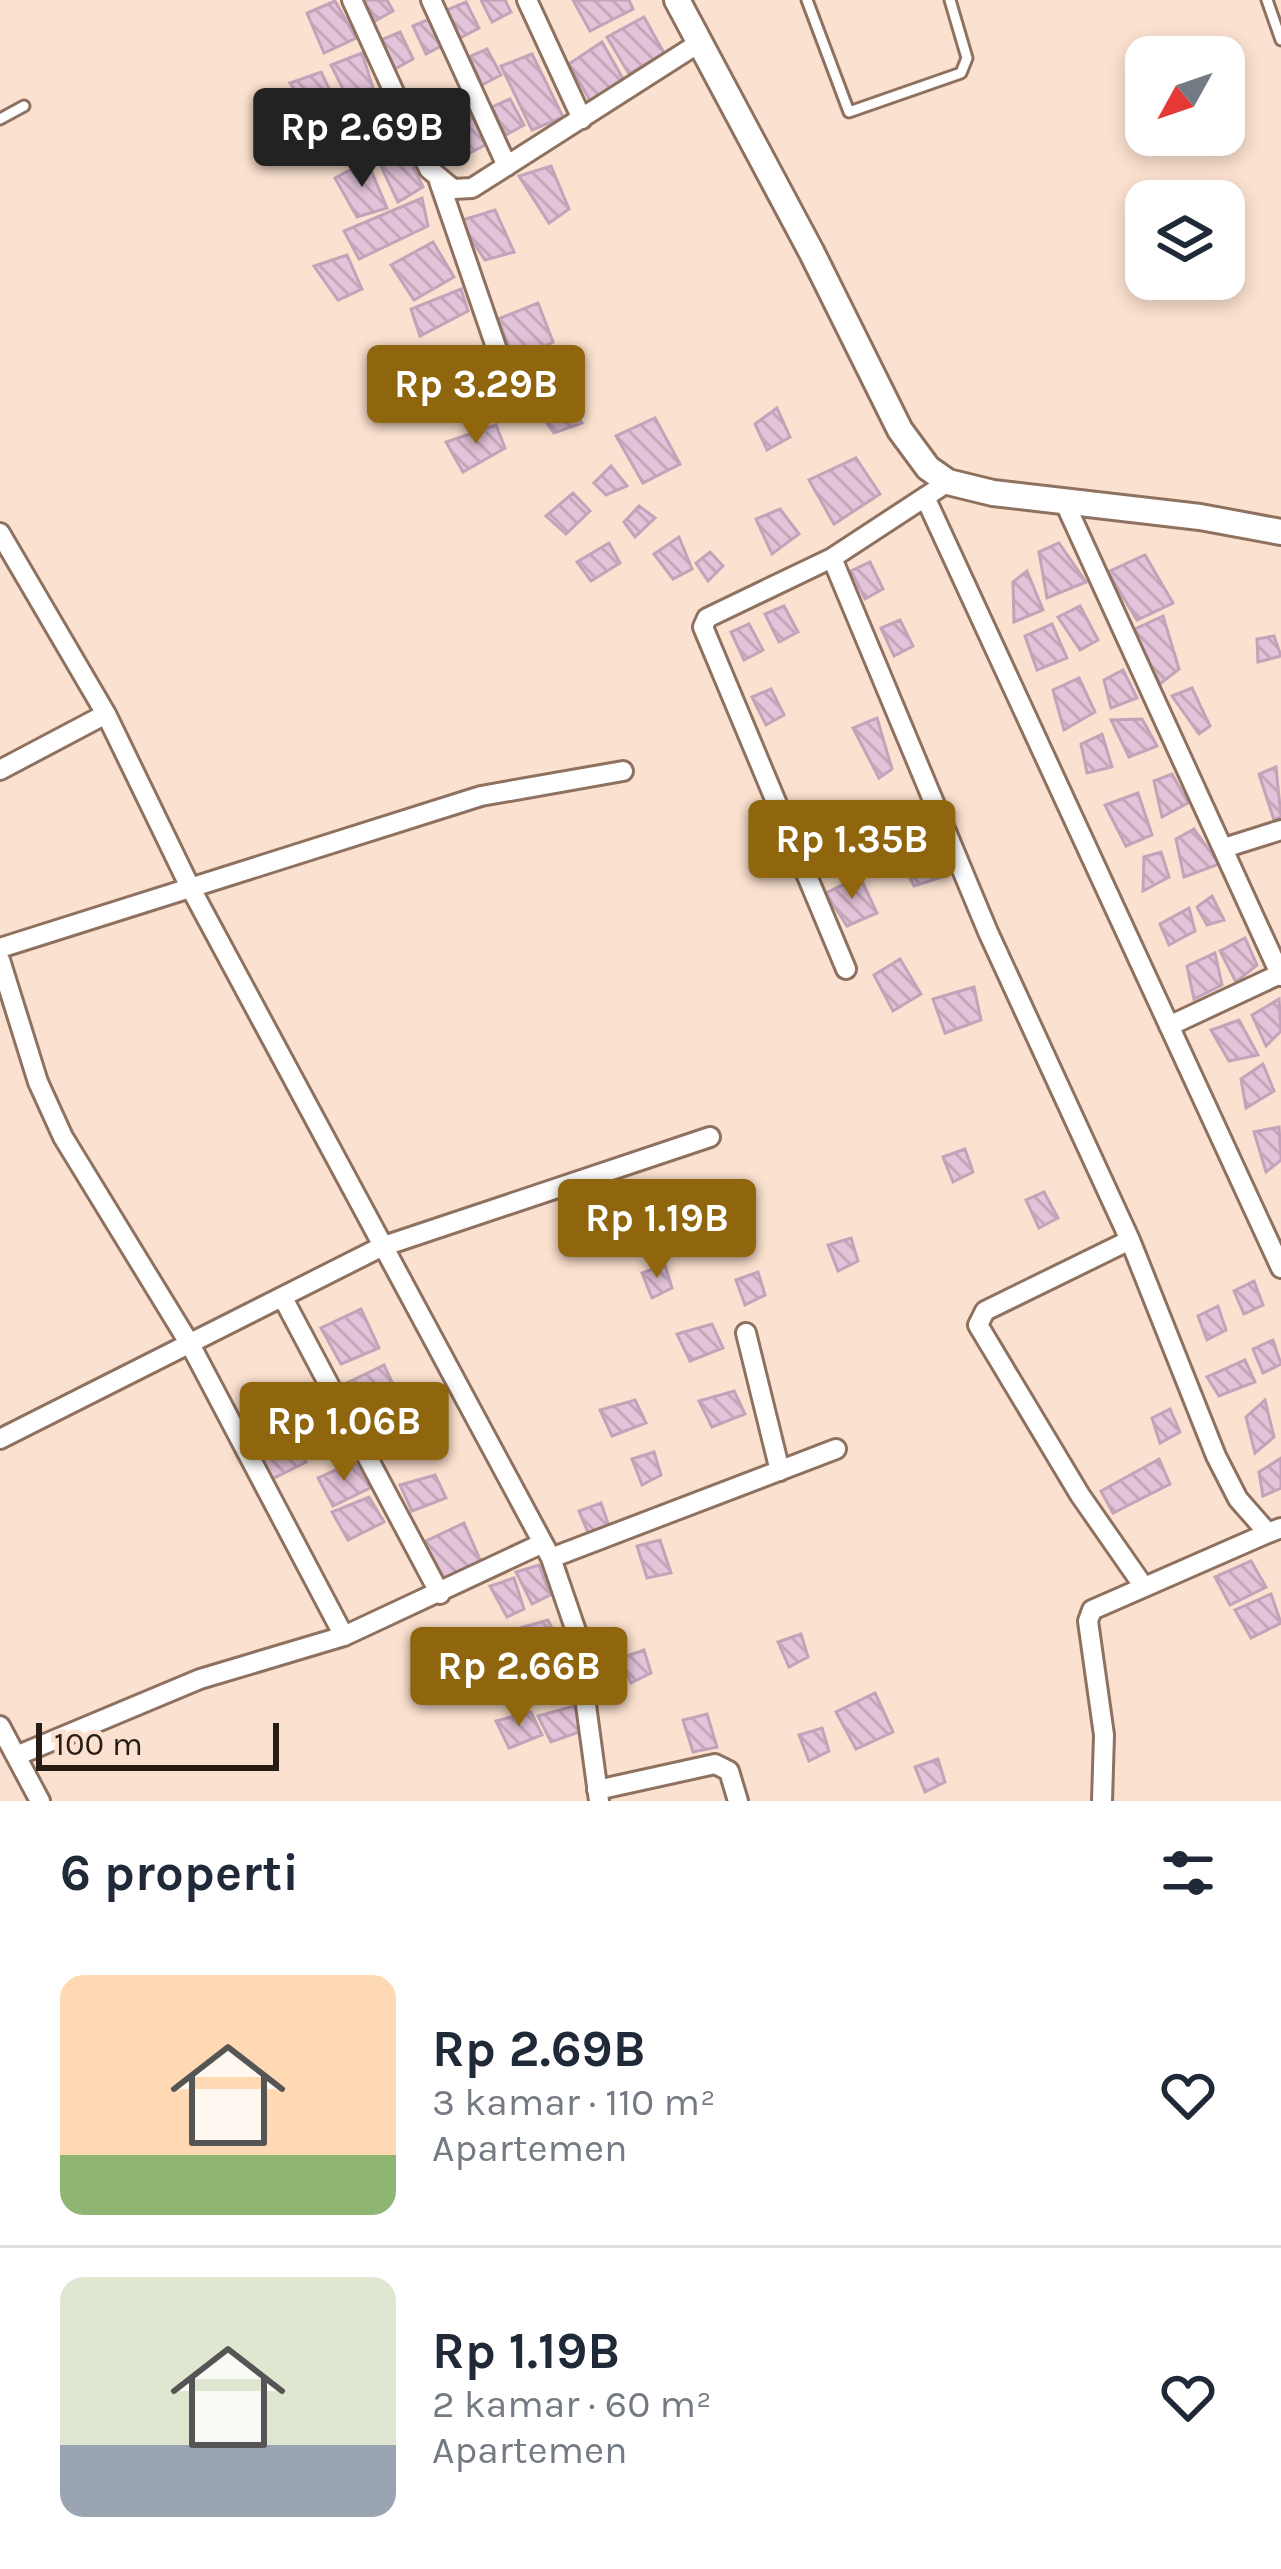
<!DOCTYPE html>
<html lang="id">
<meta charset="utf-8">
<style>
:root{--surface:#fff;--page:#f6f6f7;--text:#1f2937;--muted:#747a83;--line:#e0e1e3;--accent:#8f660d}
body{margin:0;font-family:Karla,sans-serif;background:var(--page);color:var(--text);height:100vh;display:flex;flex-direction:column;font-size:45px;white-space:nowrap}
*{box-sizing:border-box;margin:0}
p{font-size:39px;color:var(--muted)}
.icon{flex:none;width:66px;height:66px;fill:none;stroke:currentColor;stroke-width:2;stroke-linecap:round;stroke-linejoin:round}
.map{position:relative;height:1801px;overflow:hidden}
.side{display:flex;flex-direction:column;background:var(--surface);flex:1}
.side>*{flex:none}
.needle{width:78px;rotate:230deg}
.fabs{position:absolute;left:1125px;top:36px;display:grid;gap:24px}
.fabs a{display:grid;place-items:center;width:120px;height:120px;border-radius:24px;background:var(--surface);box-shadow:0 6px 18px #0003;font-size:60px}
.scale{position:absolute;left:36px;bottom:30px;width:243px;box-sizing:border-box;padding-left:12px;border:6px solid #281d15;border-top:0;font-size:33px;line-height:42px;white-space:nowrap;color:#281d15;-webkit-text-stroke:9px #fbe1cf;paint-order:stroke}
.price{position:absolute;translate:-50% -102px;padding:0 27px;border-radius:12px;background:var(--accent);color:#fff;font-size:39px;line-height:78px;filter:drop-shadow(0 3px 6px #0008)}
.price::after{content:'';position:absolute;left:50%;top:72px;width:36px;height:27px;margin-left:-18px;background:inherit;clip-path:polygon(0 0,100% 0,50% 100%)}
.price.on{background:#222;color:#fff}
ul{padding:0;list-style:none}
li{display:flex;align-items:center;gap:36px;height:300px;padding:0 60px}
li+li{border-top:3px solid var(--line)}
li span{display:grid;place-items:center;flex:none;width:336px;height:240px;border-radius:24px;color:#555}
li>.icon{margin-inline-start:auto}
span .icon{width:144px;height:144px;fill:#fffc;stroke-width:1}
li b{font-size:51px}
h2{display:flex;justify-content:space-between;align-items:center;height:144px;padding:0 60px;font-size:51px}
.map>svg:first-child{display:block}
.building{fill:url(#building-back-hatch);stroke:#c2a3b9;stroke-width:3}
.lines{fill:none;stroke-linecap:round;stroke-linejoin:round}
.service-casing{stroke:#8e715e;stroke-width:15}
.minor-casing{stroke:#8e715e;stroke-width:24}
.secondary-casing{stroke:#8e715e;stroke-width:30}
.service{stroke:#fff;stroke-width:9}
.minor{stroke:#fff;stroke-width:18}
.secondary{stroke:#fff;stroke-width:24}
</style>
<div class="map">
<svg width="1281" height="1801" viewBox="0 0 1281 1801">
<defs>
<pattern id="building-back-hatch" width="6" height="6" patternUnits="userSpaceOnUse" patternTransform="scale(3)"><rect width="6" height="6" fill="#e3c3d9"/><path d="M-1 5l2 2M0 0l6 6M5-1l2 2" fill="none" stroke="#c3a7b9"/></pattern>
</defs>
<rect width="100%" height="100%" fill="#fbe1cf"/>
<!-- building -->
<path class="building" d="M364,0H387L393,11L375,21Z
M481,0H505L511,12L492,22Z
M573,0H629L633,9L590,31Z
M335,1L356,38L324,53L307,13Z
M466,2L479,28L460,38L447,10Z
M644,17L664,53L629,74L607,37Z
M432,18L445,44L426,54L413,26Z
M400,32L413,59L395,69L381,40Z
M602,42L626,84L592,104L569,64Z
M487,49L501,75L482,85L469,57Z
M362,53L373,88L347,97L331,65Z
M532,54L563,117L532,130L501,66Z
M321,72L338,107L314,117L290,83Z
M383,98L400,138L370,155L351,113Z
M510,99L524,125L506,135L492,107Z
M475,117L489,143L470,153L457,125Z
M345,120L362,152L334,161L316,128Z
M445,129L459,155L440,165L427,137Z
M401,142L423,187L398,202L376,156Z
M367,161L387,208L357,217L335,178Z
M551,166L569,209L549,223L519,176Z
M422,198L428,226L359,259L344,231Z
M495,210L514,252L485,260L459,221Z
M433,242L454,277L414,300L391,265Z
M347,255L362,289L338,300L314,266Z
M461,289L468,311L420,336L411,309Z
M538,303L553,342L515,361L498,319Z
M565,398L582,423L554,433L538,411Z
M777,408L790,437L767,450L755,424Z
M655,418L680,464L643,483L616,436Z
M496,425L505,448L463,472L446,442Z
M856,458L880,494L834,524L809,480Z
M611,466L627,486L606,495L594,483Z
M573,493L590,511L566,534L546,516Z
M639,506L655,518L635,537L624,522Z
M780,509L799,534L772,554L756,519Z
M679,537L692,569L673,579L654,554Z
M609,543L620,563L591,581L577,562Z
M1059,543L1086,582L1047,598L1039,552Z
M710,552L723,566L708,581L696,563Z
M1145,555L1173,603L1137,620L1108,572Z
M870,562L883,589L865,599L851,571Z
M1027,571L1043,610L1014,622L1013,582Z
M784,606L798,632L779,642L765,614Z
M1080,606L1098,640L1080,650L1058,617Z
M1163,616L1179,669L1160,684L1133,630Z
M900,620L913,646L894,656L881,628Z
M749,624L763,650L744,660L731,632Z
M1052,624L1067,658L1037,670L1025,636Z
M1274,636L1281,656L1258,662L1257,639Z
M1123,670L1137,698L1111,708L1104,680Z
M1079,678L1095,712L1064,730L1053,690Z
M1192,688L1210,726L1199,734L1172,696Z
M771,689L784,715L766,725L752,697Z
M877,718L892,769L879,778L853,728Z
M1142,719L1157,746L1129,757L1111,720Z
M1102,734L1112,767L1087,773L1081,744Z
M1276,767L1281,817L1274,820L1259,774Z
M1172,774L1188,803L1162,817L1154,781Z
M1138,793L1152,835L1126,846L1105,805Z
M839,804L851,836L815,854L800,821Z
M1194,829L1219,864L1184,877L1176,839Z
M931,847L945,876L914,886L898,856Z
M1161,852L1169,877L1143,891L1144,857Z
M860,877L877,913L847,926L826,893Z
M1212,896L1224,920L1207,925L1197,907Z
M1189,908L1195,931L1169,945L1160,924Z
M1245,938L1257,965L1236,982L1220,951Z
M1215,953L1222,985L1194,999L1187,966Z
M900,959L921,994L893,1011L874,975Z
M974,987L981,1020L945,1033L933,999Z
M1279,999L1281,1031L1266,1046L1252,1015Z
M1239,1020L1258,1055L1229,1061L1211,1030Z
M1263,1064L1274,1091L1246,1108L1241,1079Z
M1279,1127L1281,1160L1266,1172L1254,1132Z
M965,1149L973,1172L953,1182L943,1157Z
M1044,1192L1058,1218L1039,1228L1026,1200Z
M851,1238L858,1261L838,1271L828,1245Z
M665,1265L672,1288L652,1298L642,1273Z
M758,1272L765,1295L745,1305L736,1280Z
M1254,1281L1263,1305L1244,1314L1234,1291Z
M1218,1306L1226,1330L1207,1340L1198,1316Z
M361,1309L379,1348L341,1364L321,1328Z
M712,1324L723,1348L690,1361L677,1334Z
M1273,1340L1281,1364L1263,1373L1253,1349Z
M1245,1360L1255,1382L1219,1396L1207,1377Z
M384,1365L402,1404L365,1420L345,1384Z
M734,1391L745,1414L712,1427L699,1401Z
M635,1400L646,1423L612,1436L600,1410Z
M1265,1400L1274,1437L1255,1453L1246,1417Z
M1170,1409L1180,1432L1160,1443L1152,1418Z
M404,1416L415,1439L382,1452L369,1425Z
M291,1436L306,1462L270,1480L255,1452Z
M654,1452L661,1475L642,1485L632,1459Z
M1281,1458V1488L1263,1496L1259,1472Z
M1159,1459L1170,1484L1113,1513L1101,1491Z
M354,1462L370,1488L333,1506L318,1478Z
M435,1475L446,1498L412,1511L400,1485Z
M369,1497L384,1522L348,1540L332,1512Z
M601,1503L609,1526L589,1535L579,1511Z
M464,1523L481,1562L444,1578L424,1542Z
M660,1540L671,1573L647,1578L637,1546Z
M1251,1561L1266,1587L1230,1605L1215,1577Z
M539,1565L550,1595L532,1604L516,1572Z
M514,1578L524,1609L507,1617L490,1586Z
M1271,1594L1281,1623L1251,1638L1235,1610Z
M548,1620L559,1643L525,1656L513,1630Z
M801,1634L808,1657L789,1667L778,1642Z
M644,1650L651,1673L631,1683L621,1658Z
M875,1693L893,1732L856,1749L836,1712Z
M574,1706L585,1730L551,1742L538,1716Z
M531,1712L542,1735L509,1748L496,1721Z
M707,1714L717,1747L693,1752L683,1720Z
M822,1728L829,1751L809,1761L799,1735Z
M938,1759L945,1782L925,1792L915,1767Z"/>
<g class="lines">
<defs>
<path id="service" d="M807,0L849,112L961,73L967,58L950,0
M1267,0L1281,40
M0,119L24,106"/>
<path id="minor" d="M352,0L429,169L453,189L472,188L699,43
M431,0L507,166
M527,0L582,119
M439,181L518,411
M948,482L832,558L988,932L1130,1240L1216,1456L1238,1499L1268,1533L1281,1528
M925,497L1281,1268
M1064,501L1281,976
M0,533L106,714L189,885L551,1558L576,1631L599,1801
M832,558L707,618L703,627L846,969
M0,770L106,714
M1224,848L1281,830
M0,948L481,796L623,771
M0,960L38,1082L63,1137L191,1346L344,1636L543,1543
M1169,1026L1280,974
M1130,1240L985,1311L978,1325L1080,1495L1142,1584
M284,1300L440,1594
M746,1333L780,1471
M0,1439L381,1247L710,1137
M551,1558L836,1449
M0,1726L40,1801
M16,1756L200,1679L344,1636
M597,1790L715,1764L729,1771L738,1801
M1102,1801L1104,1735L1088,1621L1092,1610L1268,1533"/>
<path id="secondary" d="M677,0L812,253L900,430L928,468L948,482L993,493L1200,517L1281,532"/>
</defs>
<!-- service casing -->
<use href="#service" class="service-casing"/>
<!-- minor casing -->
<use href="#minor" class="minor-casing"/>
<!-- secondary casing -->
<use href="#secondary" class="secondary-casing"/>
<!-- service -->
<use href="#service" class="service"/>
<!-- minor -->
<use href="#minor" class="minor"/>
<!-- secondary -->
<use href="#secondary" class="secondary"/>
</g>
</svg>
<div class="fabs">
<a><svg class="needle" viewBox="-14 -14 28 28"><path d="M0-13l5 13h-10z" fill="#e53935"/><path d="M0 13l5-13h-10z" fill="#747a83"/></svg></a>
<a><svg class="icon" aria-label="layers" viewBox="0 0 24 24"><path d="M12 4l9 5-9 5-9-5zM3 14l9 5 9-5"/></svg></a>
</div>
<div class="scale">100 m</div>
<b class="price on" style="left:362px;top:190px">Rp 2.69B</b>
<b class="price" style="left:476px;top:447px">Rp 3.29B</b>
<b class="price" style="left:852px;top:902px">Rp 1.35B</b>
<b class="price" style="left:657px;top:1281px">Rp 1.19B</b>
<b class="price" style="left:344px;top:1484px">Rp 1.06B</b>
<b class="price" style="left:519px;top:1729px">Rp 2.66B</b>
</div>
<section class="side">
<h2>6 properti<svg class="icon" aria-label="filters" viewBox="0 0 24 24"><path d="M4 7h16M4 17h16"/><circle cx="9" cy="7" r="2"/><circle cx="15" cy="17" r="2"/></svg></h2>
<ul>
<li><span style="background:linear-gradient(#ffd9b3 75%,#8fb573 0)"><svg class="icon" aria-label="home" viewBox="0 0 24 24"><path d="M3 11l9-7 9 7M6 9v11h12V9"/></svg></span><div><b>Rp 2.69B</b><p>3 kamar · 110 m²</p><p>Apartemen</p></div><svg class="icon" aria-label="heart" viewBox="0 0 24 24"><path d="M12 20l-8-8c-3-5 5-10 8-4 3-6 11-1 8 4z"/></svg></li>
<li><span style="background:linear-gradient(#dfe7d0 70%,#9aa5b1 0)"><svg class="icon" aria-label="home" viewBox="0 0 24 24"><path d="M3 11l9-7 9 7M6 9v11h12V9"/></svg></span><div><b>Rp 1.19B</b><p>2 kamar · 60 m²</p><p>Apartemen</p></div><svg class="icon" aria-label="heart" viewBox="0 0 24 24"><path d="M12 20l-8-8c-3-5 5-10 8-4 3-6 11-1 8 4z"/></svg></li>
</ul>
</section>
